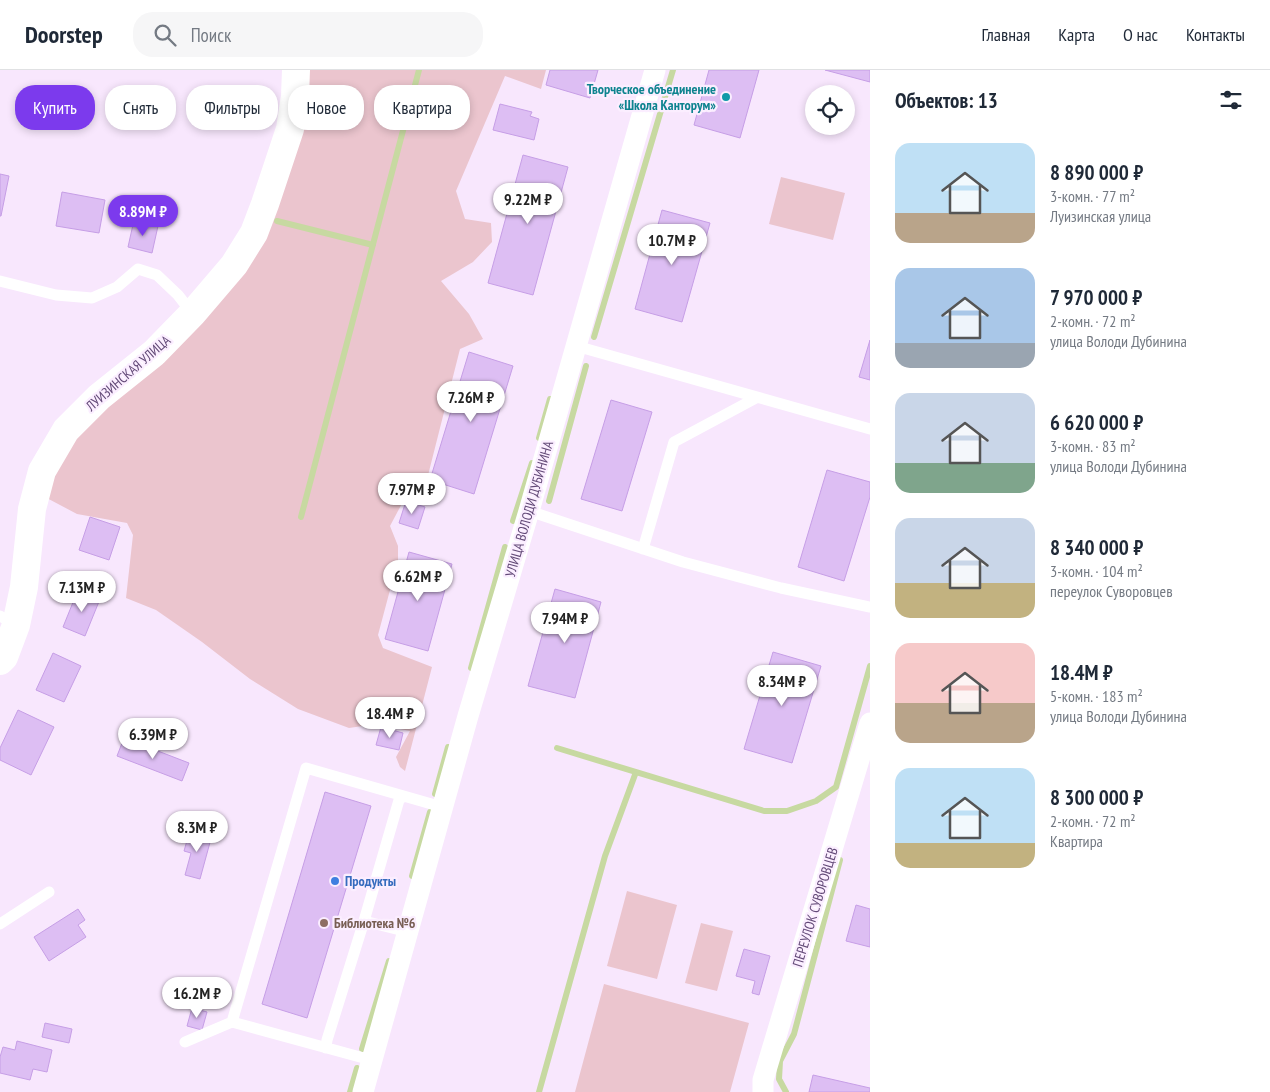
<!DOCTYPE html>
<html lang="ru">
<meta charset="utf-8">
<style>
:root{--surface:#fff;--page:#f6f6f7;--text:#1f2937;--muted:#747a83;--line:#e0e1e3;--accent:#7c3aed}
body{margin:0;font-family:"PT Sans Narrow",sans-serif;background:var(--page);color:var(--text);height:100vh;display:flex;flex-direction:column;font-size:19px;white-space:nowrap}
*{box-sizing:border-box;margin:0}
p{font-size:16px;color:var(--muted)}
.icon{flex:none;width:28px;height:28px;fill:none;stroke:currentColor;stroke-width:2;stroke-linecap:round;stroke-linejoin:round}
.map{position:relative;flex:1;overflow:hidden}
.side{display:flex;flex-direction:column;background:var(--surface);width:400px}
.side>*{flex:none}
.banner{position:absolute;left:15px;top:15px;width:475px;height:45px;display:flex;gap:10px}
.buttons{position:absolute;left:805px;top:15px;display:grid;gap:10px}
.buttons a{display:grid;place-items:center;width:50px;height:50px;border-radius:50%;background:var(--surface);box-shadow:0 2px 8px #0003;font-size:25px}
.price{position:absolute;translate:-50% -42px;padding:0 11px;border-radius:18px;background:#fff;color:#222;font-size:16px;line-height:32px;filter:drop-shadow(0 1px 2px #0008)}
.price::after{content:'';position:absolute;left:50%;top:30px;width:15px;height:11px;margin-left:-8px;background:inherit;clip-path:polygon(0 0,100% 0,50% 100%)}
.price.current{background:var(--accent);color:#fff}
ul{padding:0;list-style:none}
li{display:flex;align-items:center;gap:15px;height:125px;padding:0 25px}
li span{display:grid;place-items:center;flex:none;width:140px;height:100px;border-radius:15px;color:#555}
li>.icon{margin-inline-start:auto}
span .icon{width:60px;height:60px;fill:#fffc;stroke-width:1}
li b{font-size:21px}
h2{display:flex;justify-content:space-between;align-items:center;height:60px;padding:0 25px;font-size:21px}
.tag{padding:0 18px;border-radius:20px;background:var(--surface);box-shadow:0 2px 8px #0003;font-size:18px;line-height:45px}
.tag.current{background:var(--accent);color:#fff}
header{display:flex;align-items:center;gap:30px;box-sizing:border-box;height:70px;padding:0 25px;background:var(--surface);border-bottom:1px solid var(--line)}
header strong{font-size:24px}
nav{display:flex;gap:28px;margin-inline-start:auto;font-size:18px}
.search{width:350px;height:45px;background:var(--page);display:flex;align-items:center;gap:12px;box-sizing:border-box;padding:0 18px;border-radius:20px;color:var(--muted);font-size:19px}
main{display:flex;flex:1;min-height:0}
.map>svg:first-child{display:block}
.green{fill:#ebc5ce}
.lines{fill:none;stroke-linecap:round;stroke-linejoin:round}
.stream{stroke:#c7d9a1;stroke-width:6}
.building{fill:#ddbef3;stroke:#c69ee6}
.lane{stroke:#fff;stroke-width:11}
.street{stroke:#fff;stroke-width:21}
.secondary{stroke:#fff;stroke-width:28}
.culture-dot{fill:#0f9aa8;stroke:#fbeeff;stroke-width:2}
.shop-dot{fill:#3f7fe0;stroke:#fbeeff;stroke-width:2}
.education-dot{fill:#8d6e63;stroke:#fbeeff;stroke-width:2}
.labels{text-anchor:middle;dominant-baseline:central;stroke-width:4.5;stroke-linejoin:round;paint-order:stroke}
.culture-label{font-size:14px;font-weight:bold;fill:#0d838f;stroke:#fbeeff;text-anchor:end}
.street-label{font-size:14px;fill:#634a78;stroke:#fbeeff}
.shop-label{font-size:14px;font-weight:bold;fill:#366cbe;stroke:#fbeeff;text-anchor:start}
.education-label{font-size:14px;font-weight:bold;fill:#785e54;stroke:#fbeeff;text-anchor:start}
</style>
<header>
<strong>Doorstep</strong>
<div class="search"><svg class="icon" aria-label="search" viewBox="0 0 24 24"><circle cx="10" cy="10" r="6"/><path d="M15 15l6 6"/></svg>Поиск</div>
<nav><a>Главная</a><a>Карта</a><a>О нас</a><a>Контакты</a></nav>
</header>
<main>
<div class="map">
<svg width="870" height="1022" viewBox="0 0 870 1022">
<rect width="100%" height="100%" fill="#f8e7fd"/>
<!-- green -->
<path class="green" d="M307,0H546L541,19L505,6L456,121L465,149L491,153L492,172L473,192L441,211L469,244L483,269L460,279L422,429L407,424L390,456L398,476V490L378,565L383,578L432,597L405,701L400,697L396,687L410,661L376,654L349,658L298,639L250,609L202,572L156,540L126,528L133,465L127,453L77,444L43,426L77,361L247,190Z
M781,107L845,123L833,170L769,154Z
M627,821L677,835L657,909L607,896Z
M701,853L733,861L717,921L685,913Z
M604,914L749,953L730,1022H575Z"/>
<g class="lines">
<!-- stream -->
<path class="stream" d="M277,151L373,175
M594,267L673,0
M539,368L550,329
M549,431L586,296
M301,447L419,0
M513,451L532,393
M471,598L505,477
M557,678L764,741H787L816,731L836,717L870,596
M435,724L448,677
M412,806L430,742
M362,979L389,891
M350,1022L357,998
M539,1022L605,786L636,702
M786,1022L779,1009L780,991L794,964L840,790"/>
</g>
<!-- building -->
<path class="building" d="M550,0H598L590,28L546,15Z
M709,0H759L740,68L694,55Z
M825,0H870V12Z
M500,34L532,42L530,46L539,49L534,70L493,60Z
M523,85L568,97L533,225L488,213Z
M0,104L9,106L1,146H0Z
M62,122L105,130L99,163L56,156Z
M662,140L710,153L682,252L635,239Z
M134,150L158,156L152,183L128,177Z
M870,270V310L859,307Z
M469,282L513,296L474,424L430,410Z
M611,330L652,342L622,441L581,429Z
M827,400L870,412V427L844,511L798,497Z
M406,431L425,437L418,459L399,453Z
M90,447L120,457L109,490L79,480Z
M409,482L452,494L428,581L385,569Z
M555,519L601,532L575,628L528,616Z
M78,520L100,529L85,566L63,557Z
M773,582L821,596L792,693L744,679Z
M53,583L81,596L64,632L36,620Z
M18,640L54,657L31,705L0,690V678Z
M381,657L403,663L399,680L376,675Z
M124,668L189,693L182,711L117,686Z
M325,722L371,736L307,948L262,934Z
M190,760L212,765L200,809L185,805L191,783L184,781Z
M856,835L870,839V877L846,871Z
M78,839L85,850L78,855L86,867L49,891L34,867Z
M744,879L770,886L759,925L752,923L755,911L736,906Z
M192,938L207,942L202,960L187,956Z
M45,953L72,959L69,973L42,967Z
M17,971L52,980L47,1002L33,999L30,1010L0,1003V987L3,977L15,980Z
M813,1005L870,1018V1022H809Z"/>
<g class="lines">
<!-- lane -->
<path class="lane" d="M0,211L56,225L92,228L117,217L138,199L157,205L178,225L192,243
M576,276L870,359
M529,441L683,492L781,518L870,537
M643,479L674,372L756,328
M0,546L16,555
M364,851L408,862
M0,854L49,822
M185,972L232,952
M326,978L327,970L364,851L399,730L403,726
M371,990L232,952L306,698L442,737"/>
<!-- street -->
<path class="street" d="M363,1022L468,646L529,441L655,0
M763,1022V1010L870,653"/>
<!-- secondary -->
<path class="secondary" d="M0,591L4,587L16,555L24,517L32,439L42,401L66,360L99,327L154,283L193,243L234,195L254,163L265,134L290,59L295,26L296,0"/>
</g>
<!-- markers -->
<circle class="culture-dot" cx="726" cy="27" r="5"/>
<circle class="shop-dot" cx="335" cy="811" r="5"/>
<circle class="education-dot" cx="324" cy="853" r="5"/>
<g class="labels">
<!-- culture labels -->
<g class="culture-label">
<text x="716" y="19">Творческое объединение<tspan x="716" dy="16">«Школа Канторум»</tspan></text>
</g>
<!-- street labels -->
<g class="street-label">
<text transform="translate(128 303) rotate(-41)">ЛУИЗИНСКАЯ УЛИЦА</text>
<text transform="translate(529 439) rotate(-74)">УЛИЦА ВОЛОДИ ДУБИНИНА</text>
<text transform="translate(815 837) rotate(-73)">ПЕРЕУЛОК СУВОРОВЦЕВ</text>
</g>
<!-- shop labels -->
<g class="shop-label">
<text x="345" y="811">Продукты</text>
</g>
<!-- education labels -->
<g class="education-label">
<text x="334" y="853">Библиотека №6</text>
</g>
</g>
</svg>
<div class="buttons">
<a><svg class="icon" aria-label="locate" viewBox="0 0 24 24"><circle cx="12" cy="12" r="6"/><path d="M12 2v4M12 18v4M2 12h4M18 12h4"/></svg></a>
</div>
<b class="price" style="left:528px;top:155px">9.22M ₽</b>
<b class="price current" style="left:143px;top:167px">8.89M ₽</b>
<b class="price" style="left:672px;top:196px">10.7M ₽</b>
<b class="price" style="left:471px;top:353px">7.26M ₽</b>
<b class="price" style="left:412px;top:445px">7.97M ₽</b>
<b class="price" style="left:418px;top:532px">6.62M ₽</b>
<b class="price" style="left:82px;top:543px">7.13M ₽</b>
<b class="price" style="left:565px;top:574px">7.94M ₽</b>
<b class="price" style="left:782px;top:637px">8.34M ₽</b>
<b class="price" style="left:390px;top:669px">18.4M ₽</b>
<b class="price" style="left:153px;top:690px">6.39M ₽</b>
<b class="price" style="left:197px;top:783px">8.3M ₽</b>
<b class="price" style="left:197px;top:949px">16.2M ₽</b>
<div class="banner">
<a class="tag current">Купить</a>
<a class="tag">Снять</a>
<a class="tag">Фильтры</a>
<a class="tag">Новое</a>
<a class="tag">Квартира</a>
</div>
</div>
<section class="side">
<h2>Объектов: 13<svg class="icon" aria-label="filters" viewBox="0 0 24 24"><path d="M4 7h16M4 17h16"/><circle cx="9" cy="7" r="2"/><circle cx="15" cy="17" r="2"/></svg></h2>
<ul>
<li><span style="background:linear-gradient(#bfe0f5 70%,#b9a48a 0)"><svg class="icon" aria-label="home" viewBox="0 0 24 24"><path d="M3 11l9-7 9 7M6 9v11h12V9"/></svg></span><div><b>8 890 000 ₽</b><p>3-комн. · 77 m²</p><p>Луизинская улица</p></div></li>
<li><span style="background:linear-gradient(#a9c7e8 75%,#9aa5b1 0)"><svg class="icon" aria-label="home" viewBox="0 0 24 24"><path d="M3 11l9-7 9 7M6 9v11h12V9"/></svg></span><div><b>7 970 000 ₽</b><p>2-комн. · 72 m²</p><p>улица Володи Дубинина</p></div></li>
<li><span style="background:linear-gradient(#c9d6e8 70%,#7fa58c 0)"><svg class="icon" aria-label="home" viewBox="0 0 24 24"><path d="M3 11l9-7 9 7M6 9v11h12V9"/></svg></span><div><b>6 620 000 ₽</b><p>3-комн. · 83 m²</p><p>улица Володи Дубинина</p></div></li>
<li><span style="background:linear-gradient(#c9d6e8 65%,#c2b280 0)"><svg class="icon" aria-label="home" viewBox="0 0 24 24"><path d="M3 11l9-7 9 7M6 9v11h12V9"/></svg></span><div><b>8 340 000 ₽</b><p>3-комн. · 104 m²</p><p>переулок Суворовцев</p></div></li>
<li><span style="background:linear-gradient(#f6c9c9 60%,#b9a48a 0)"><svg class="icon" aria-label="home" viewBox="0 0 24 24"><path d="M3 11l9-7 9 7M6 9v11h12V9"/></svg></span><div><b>18.4M ₽</b><p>5-комн. · 183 m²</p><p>улица Володи Дубинина</p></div></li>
<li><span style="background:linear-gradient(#bfe0f5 75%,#c2b280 0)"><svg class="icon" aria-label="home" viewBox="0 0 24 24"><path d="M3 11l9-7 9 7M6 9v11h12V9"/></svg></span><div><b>8 300 000 ₽</b><p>2-комн. · 72 m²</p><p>Квартира</p></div></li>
</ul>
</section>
</main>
